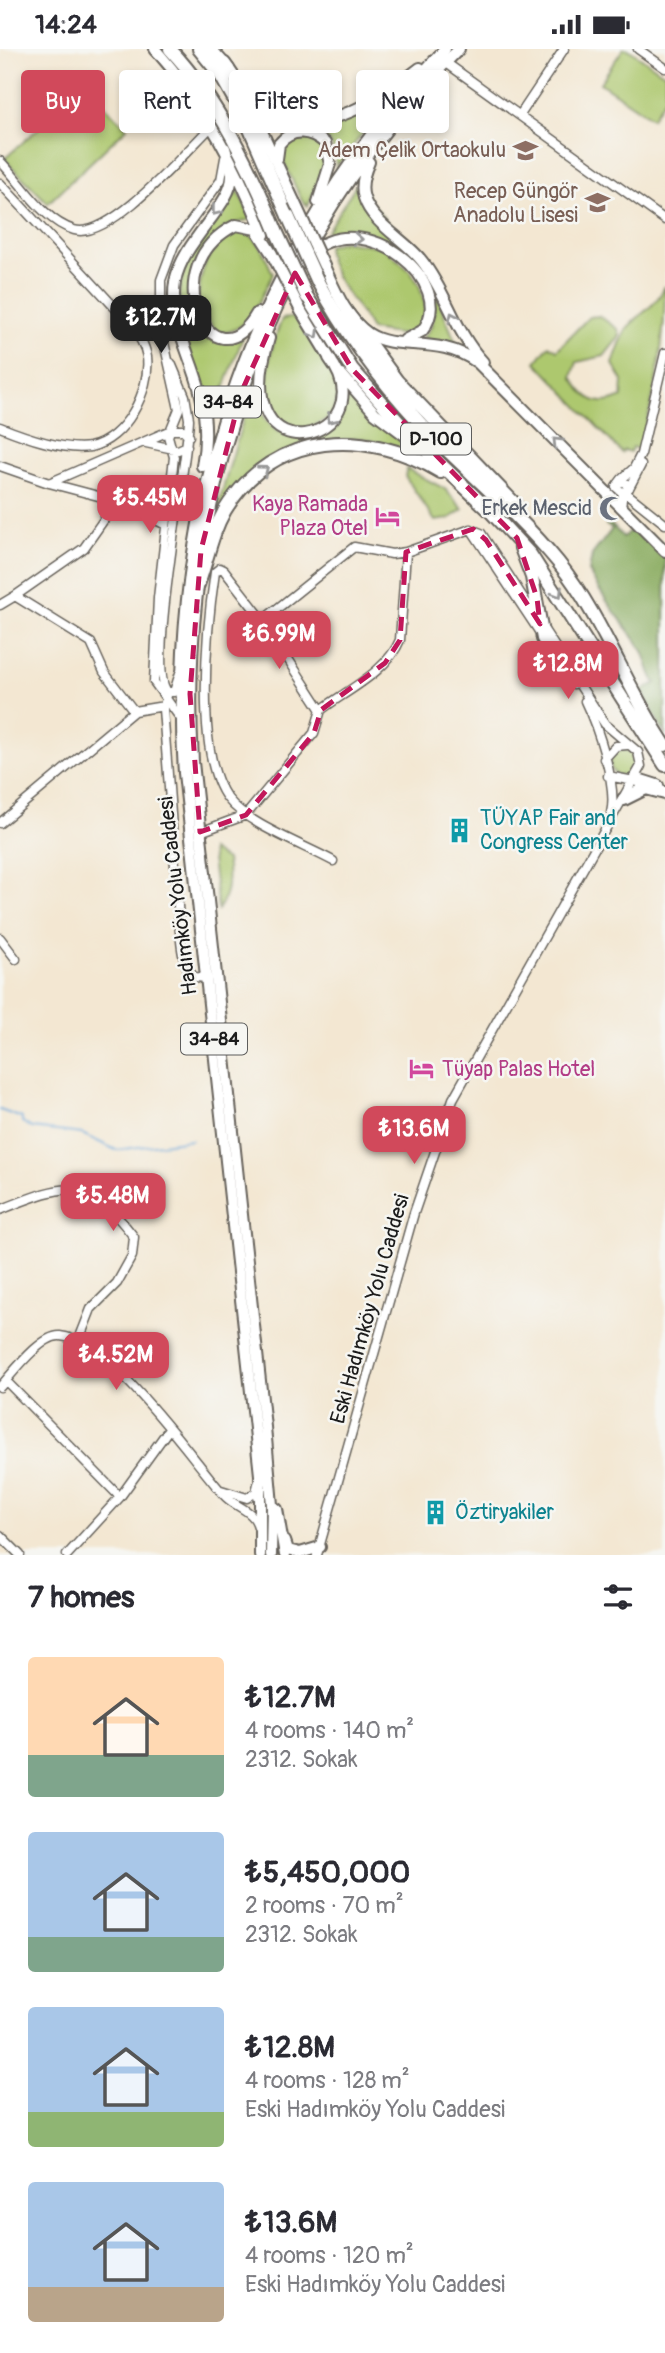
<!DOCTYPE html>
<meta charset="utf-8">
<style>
:root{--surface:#fff;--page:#f2f2f3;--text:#2b2b33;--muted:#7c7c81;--accent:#d1495b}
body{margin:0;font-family:Pangolin,sans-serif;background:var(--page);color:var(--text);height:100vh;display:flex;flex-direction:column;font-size:26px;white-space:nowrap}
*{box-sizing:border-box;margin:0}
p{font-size:23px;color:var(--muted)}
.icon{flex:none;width:38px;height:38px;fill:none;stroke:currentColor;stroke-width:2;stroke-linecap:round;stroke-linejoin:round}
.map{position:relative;height:1506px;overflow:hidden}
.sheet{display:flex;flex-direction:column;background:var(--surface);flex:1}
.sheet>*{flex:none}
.top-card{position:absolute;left:21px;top:21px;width:623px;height:63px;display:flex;gap:14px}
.price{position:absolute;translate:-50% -60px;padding:0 16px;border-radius:14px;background:var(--accent);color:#fff;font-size:23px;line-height:46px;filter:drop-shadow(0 2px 4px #0008)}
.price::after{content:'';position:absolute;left:50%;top:42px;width:21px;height:16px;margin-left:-10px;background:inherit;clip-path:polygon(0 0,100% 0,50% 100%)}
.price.current{background:#222;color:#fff}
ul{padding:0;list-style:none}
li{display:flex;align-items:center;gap:21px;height:175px;padding:0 28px}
li span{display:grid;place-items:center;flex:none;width:196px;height:140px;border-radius:7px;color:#555}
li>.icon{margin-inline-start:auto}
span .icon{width:84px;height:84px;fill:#fffc;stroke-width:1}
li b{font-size:30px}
h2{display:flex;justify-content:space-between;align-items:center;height:84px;padding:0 28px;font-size:30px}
.pill{padding:0 24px;border-radius:7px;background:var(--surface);box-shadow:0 4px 10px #0003;font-size:24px;line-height:63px}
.pill.current{background:var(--accent);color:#fff}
.status{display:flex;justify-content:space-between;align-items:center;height:49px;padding:0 35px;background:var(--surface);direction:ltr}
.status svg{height:19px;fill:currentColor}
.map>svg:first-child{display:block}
.green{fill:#adc86e;stroke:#647245;stroke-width:2}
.forest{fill:#8aac61;stroke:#53643e;stroke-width:2}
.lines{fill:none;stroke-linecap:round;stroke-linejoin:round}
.stream{stroke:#64a3d7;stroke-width:2}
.minor-casing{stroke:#67635c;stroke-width:11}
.major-casing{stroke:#67635c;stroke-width:14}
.highway-casing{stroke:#67635c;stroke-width:16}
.minor{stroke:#fff;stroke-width:8}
.major{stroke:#fff;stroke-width:10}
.highway{stroke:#fff;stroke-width:12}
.major-bridge-casing{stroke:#67635c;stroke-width:14;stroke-linecap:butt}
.highway-bridge-casing{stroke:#67635c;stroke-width:16;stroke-linecap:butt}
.major-bridge{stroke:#fff;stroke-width:10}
.highway-bridge{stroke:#fff;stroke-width:12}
.oneway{stroke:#999}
.marked{fill:none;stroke:#c2185b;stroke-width:5;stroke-dasharray:14 9;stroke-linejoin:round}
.labels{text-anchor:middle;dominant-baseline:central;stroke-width:5;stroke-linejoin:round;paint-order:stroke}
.shield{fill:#f6f6f2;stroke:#5d5d5c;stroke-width:2}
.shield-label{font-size:19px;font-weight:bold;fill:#1c1c1c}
.education-label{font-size:21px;fill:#785e54;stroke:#f6f6f2;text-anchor:end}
.hotel-label{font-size:21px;fill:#b23c85;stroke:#f6f6f2;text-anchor:end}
.worship-label{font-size:21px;fill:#5b616d;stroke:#f6f6f2;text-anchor:end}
.culture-label{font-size:21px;fill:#0d838f;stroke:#f6f6f2;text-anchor:start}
.street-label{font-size:21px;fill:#1c1c1c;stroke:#f6f6f2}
</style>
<div class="status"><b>14:24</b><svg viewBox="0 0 49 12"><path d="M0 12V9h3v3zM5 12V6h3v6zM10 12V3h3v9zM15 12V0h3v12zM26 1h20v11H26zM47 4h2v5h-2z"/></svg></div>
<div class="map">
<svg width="665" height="1506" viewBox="0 0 665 1506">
<rect width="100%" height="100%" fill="#f6f6f2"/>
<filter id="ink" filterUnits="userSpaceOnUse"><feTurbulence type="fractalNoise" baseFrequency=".0143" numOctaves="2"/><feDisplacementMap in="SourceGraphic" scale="14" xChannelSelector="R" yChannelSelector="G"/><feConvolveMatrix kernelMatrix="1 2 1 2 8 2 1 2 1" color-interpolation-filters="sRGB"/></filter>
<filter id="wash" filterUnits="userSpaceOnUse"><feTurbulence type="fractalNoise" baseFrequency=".00686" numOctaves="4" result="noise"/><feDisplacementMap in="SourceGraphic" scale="28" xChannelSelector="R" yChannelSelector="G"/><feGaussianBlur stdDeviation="1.57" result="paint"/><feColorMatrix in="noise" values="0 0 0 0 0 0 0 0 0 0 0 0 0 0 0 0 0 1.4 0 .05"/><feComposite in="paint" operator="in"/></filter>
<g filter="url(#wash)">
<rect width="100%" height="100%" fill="#f3e7d2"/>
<!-- green -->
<path class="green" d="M623,0H628L665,25V49L652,69L600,34Z
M85,38L127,79L48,154L4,110Z
M387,50L389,52L336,118C336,97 328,85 308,78L347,70Z
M302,87L319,93L326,106L323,122L308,157L302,152L282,109L286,96Z
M355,137L360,138L430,230L457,297L422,289C454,264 414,203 385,192C366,184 345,190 327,182Z
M238,141L251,170L225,178C215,196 195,223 190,241C181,273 214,301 243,288L209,380L181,270L179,244L186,212Z
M236,181C260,185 263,204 273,225C258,252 251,284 217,284L197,256C202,217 204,205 236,181Z
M344,192L383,198L411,223L419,236L426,259L422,276L404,286L371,281C358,253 329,231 327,197Z
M665,237C665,293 656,346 639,400L632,398L630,403L624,401L622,404L536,313L549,296L557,301L589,268L599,267L618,280L620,287L604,307L577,313L572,328C585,350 598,360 622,348L623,332L613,315C617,303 623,282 632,274C647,259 655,258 665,237Z
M295,268L336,329L339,344L331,368C300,385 292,385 267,360C266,327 269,301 282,270Z
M255,330C255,354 260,368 278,383L332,377L348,344L409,401L361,389L302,395L215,467Z
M407,420L445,440L463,460L449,470L435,472L405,427Z
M610 714a13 13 0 1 1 26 0a13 13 0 1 1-26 0Z
M211,801L226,811C229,828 228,847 218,861Z"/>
<!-- forest -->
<path class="forest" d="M608,472L623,488L635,478L665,506V686L642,642L656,634C647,623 649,611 641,599C625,574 603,552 589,522L592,506L612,480L606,476Z"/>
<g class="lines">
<!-- stream -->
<path class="stream" d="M0,1061L22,1069V1073L32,1079L82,1085L116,1101L191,1091"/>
</g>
</g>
<g filter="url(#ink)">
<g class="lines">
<defs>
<path id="minor" d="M638,0L665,19
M445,13L665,171
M520,66L564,0
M0,112C22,134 43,172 74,181C110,192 186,102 212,77
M0,134L130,275C138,285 145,295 147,308C151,342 125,391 90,398C63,402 25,388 0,378
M146,394L178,401L187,397
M0,417L49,434L171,381H183L189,387
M622,430L634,419L641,405L665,304
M49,434L117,452L166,476
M629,439L641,416
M625,443L665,475
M117,452L84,499L15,547L91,594L104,623L134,662
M621,457L623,444L629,439L622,430L616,438L623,444
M471,480L481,484L535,567
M471,480L574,635
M0,556L15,547
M180,624L174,643H168L163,660L180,883C182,900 182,915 194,928L208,929
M168,643C145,624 188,412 189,370L185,347L171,314
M585,652C597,677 618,736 611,764
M321,661C347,641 387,623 400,591L406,503
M181,670L154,633L158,549L174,408L168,387L179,360L161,280V231L174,196L221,131L225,109
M604,710L616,697L627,696
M608,727L634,732
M0,774L134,662L164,657
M200,783L246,766L314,684L321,661L263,571
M333,812C304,796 247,775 228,750C194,707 207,575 215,523L220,519L224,521L263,571L354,498L392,505L406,503L471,480
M0,889L16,910
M0,1161C67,1134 86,1125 134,1188L132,1207L117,1234L91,1260L78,1293
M6,1332L120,1448
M0,1338C13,1324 41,1286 60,1287C110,1291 191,1409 224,1446C235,1459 254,1460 258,1478
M221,1441L247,1449L256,1443L258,1435
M0,1486L20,1506
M67,1506L120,1448L169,1380
M317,1506L414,1164L453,1050L641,717L638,703L605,675L544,581"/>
<path id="major" d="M155,0C204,55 237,118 264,186
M225,14L242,39L294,152
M242,39C294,106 368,60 420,19
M277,110L279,95C292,79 310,81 325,94L330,115L318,153
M369,113C364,124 360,137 364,149C372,175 406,191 422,212C447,244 455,283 483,313
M310,204C364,155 460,235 422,282L405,291
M324,217C335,241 346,269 369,285C397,303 439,285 478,314L665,502
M301,262L332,313
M257,264C212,342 152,217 236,176L256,180L272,205
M269,289C224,438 390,389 329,309
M342,326L375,364L414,393
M202,417C207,392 206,367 200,342C191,306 169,271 175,233C182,192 234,155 232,125C231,116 227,107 225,99
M277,1460L285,1506
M285,1492L288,1501L300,1504L320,1498
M260,1506V1426L184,724C166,451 254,198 445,0
M271,1506L272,1456L265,1378L193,713C177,445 268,190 459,0"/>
<path id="highway" d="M170,0C219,53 250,118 277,184
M199,0L225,32
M210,0L228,20
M221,27L246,71L288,167
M318,233C345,284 380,331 420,374C465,421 516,462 558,513C603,569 625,637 665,696
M307,248L352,320L409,385L491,463L530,505L665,716
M348,265L397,332L515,455
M521,499L532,528L543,590
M196,541C207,514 210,487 225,461C275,380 367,379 441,423
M635,730L657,737
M624,750L646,739L665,744"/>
</defs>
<!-- minor casing -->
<use href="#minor" class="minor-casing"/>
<!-- major casing -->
<use href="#major" class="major-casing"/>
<!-- highway casing -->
<use href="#highway" class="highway-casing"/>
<!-- minor -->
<use href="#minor" class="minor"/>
<!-- major -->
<use href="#major" class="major"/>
<!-- highway -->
<use href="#highway" class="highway"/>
<defs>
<path id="major-bridge" d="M294,152L324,217
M272,205L301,262"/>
<path id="highway-bridge" d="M288,167L318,233
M277,184L307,248"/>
</defs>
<!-- major-bridge casing -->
<use href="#major-bridge" class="major-bridge-casing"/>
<!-- highway-bridge casing -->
<use href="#highway-bridge" class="highway-bridge-casing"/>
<!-- major-bridge -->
<use href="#major-bridge" class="major-bridge"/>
<!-- highway-bridge -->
<use href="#highway-bridge" class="highway-bridge"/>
</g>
<!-- one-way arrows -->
<defs><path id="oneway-chevron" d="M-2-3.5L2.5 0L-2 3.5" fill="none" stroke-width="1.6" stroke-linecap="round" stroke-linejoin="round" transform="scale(1.75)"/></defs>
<g class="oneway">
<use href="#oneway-chevron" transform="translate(216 162) rotate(128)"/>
<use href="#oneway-chevron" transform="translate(358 190) rotate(4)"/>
<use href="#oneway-chevron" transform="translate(453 268) rotate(-115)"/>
<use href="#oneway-chevron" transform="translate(315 285) rotate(60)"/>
<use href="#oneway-chevron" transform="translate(331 370) rotate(131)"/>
<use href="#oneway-chevron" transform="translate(557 393) rotate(-135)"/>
<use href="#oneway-chevron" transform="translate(264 421) rotate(-37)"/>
<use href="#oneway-chevron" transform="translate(558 544) rotate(58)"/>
</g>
</g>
<!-- marked area -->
<path class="marked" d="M295,224L352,320L517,489L537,549L540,575L486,491L473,480L406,503L400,591L385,614L321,661L314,684L246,766L200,783L190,645L201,501L241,344Z"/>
<!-- icons -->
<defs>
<symbol id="school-bare" viewBox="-9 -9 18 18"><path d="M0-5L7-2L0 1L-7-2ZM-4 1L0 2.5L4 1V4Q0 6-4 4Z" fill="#8d6e63" stroke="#f6f6f2" stroke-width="2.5" paint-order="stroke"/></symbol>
<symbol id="mosque-bare" viewBox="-9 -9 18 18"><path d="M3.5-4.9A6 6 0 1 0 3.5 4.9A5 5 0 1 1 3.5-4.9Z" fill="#6b7280" stroke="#f6f6f2" stroke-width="2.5" paint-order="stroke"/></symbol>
<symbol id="hotel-bare" viewBox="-9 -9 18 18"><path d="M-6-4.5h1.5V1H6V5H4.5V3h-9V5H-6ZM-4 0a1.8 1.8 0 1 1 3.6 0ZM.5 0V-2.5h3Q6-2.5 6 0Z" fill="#d1479c" stroke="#f6f6f2" stroke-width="2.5" paint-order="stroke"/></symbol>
<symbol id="building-bare" viewBox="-9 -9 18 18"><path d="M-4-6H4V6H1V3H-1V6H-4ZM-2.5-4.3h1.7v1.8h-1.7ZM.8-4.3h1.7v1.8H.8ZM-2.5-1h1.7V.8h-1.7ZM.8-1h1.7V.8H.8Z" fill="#0f9aa8" stroke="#f6f6f2" stroke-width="2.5" paint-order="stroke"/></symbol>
</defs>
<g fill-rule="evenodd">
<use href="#school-bare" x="508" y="84" width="35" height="35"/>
<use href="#school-bare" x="580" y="136" width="35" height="35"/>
<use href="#mosque-bare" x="594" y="442" width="35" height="35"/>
<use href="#hotel-bare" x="370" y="450" width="35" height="35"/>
<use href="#building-bare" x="442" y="764" width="35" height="35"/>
<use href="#hotel-bare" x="404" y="1002" width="35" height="35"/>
<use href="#building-bare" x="418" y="1446" width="35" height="35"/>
</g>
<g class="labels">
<!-- shield labels -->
<g class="shield">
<rect x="195" y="337.5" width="66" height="31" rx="5"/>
<rect x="401" y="374.5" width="70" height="31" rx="5"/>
<rect x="181" y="974.5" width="66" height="31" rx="5"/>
</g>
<g class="shield-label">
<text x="228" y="353">34-84</text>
<text x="436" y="390">D-100</text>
<text x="214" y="990">34-84</text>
</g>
<!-- education labels -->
<g class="education-label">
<text x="506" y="101">Adem Çelik Ortaokulu</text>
<text x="578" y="142">Recep Güngör<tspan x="578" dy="24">Anadolu Lisesi</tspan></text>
</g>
<!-- hotel labels -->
<g class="hotel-label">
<text x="368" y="455">Kaya Ramada<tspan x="368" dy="24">Plaza Otel</tspan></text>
<text x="442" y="1020" text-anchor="start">Tüyap Palas Hotel</text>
</g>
<!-- worship labels -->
<g class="worship-label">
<text x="592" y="459">Erkek Mescid</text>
</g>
<!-- culture labels -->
<g class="culture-label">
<text x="480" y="769">TÜYAP Fair and<tspan x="480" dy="24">Congress Center</tspan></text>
<text x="455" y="1463">Öztiryakiler</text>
</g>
<!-- street labels -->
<g class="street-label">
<text transform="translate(178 847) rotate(-97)">Hadımköy Yolu Caddesi</text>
<text transform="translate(370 1260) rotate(-74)">Eski Hadımköy Yolu Caddesi</text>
</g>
</g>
</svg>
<b class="price current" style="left:161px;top:306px">₺12.7M</b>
<b class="price" style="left:150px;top:486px">₺5.45M</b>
<b class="price" style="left:279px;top:622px">₺6.99M</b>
<b class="price" style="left:568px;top:652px">₺12.8M</b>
<b class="price" style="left:414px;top:1117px">₺13.6M</b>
<b class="price" style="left:113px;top:1184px">₺5.48M</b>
<b class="price" style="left:116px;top:1343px">₺4.52M</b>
<div class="top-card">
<a class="pill current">Buy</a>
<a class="pill">Rent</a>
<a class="pill">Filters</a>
<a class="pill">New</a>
</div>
</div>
<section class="sheet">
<h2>7 homes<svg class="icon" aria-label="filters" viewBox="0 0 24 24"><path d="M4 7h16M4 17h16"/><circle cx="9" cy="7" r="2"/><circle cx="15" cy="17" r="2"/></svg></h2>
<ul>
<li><span style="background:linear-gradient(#ffd9b3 70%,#7fa58c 0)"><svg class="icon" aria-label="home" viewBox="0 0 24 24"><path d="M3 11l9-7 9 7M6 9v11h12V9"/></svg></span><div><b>₺12.7M</b><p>4 rooms · 140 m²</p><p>2312. Sokak</p></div></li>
<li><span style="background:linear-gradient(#a9c7e8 75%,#7fa58c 0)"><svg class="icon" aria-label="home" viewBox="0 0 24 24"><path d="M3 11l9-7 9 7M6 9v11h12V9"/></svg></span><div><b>₺5,450,000</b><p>2 rooms · 70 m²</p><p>2312. Sokak</p></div></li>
<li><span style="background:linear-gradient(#a9c7e8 75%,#8fb573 0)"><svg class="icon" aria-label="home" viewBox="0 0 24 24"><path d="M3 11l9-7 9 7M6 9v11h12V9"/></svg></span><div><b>₺12.8M</b><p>4 rooms · 128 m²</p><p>Eski Hadımköy Yolu Caddesi</p></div></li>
<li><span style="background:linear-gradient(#a9c7e8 75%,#b9a48a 0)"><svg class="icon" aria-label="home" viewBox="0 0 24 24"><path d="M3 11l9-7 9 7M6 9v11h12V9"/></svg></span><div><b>₺13.6M</b><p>4 rooms · 120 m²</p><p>Eski Hadımköy Yolu Caddesi</p></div></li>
</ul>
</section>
